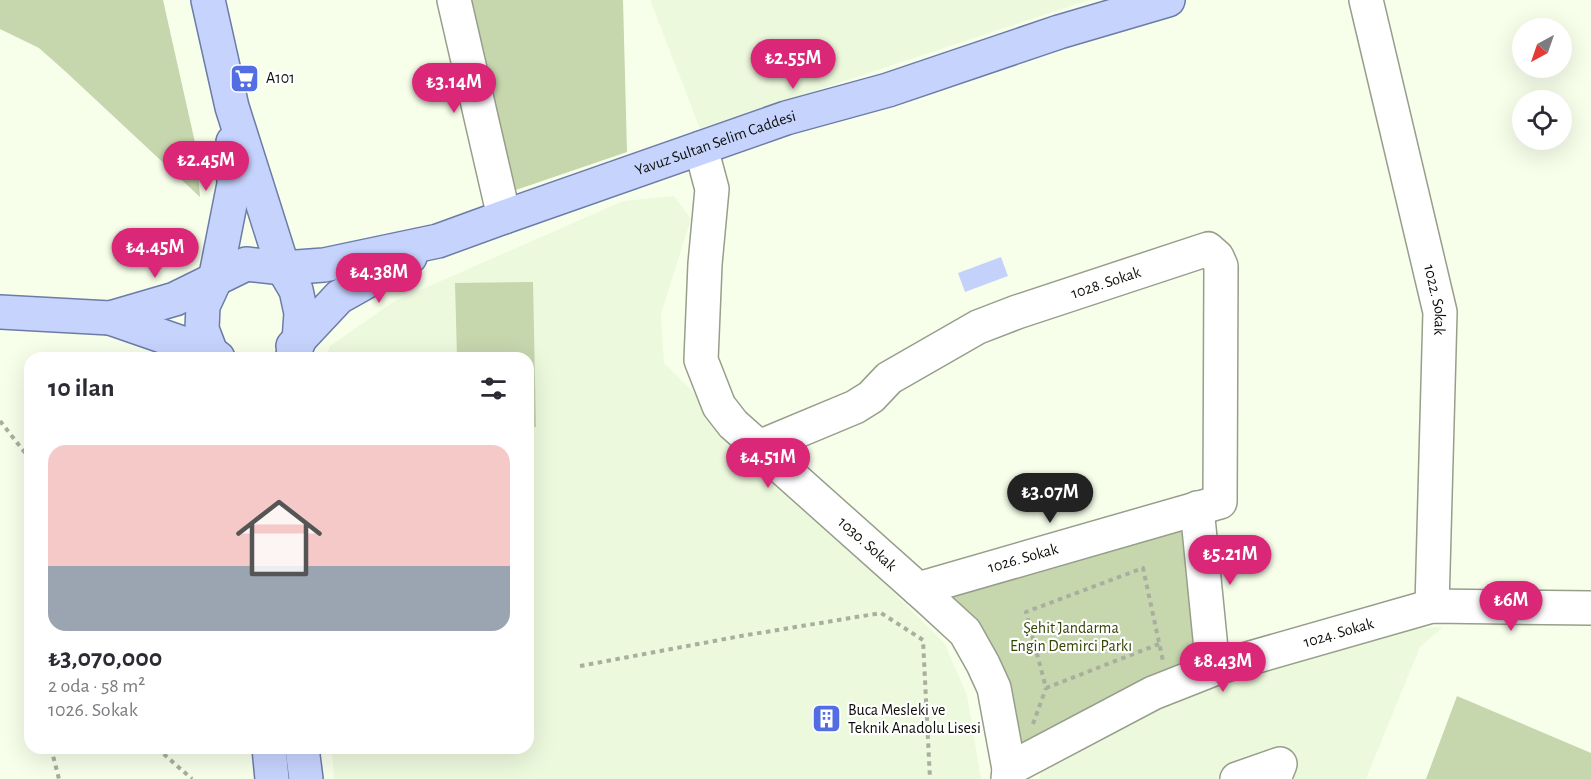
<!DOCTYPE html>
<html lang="tr">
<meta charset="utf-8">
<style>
:root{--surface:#fff;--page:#f7f7f7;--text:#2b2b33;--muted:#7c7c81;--accent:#db2777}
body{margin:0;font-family:"Alegreya Sans",sans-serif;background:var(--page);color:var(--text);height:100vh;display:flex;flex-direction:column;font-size:22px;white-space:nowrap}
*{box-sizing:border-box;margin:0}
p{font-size:20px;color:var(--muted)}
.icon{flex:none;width:33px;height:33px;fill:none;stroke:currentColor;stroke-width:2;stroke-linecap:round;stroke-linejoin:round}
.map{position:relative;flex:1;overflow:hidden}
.sheet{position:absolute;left:24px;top:352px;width:510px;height:402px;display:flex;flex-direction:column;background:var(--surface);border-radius:18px;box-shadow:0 6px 24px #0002}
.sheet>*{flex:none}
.needle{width:39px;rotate:220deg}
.controls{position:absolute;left:1512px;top:18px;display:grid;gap:12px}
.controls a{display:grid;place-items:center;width:60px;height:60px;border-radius:50%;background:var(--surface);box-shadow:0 6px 24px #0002;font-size:30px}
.price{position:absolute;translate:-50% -51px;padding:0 14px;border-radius:21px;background:var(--accent);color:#fff;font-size:20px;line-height:39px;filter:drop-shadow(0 2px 3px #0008)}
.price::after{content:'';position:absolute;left:50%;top:36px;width:18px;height:14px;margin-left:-9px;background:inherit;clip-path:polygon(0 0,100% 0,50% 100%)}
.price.on{background:#222;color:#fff}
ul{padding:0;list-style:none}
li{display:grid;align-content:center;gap:12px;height:318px;padding:0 24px}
li span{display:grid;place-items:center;height:186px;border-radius:18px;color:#555}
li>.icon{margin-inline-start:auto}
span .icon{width:108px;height:108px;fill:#fffc;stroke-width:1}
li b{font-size:26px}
h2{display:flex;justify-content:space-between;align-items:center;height:72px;padding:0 24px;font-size:26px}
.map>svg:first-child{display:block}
.built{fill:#edf9dd}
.green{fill:#c6d6ad}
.water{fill:#c4d2fb}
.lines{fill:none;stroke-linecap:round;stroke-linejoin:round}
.minor-casing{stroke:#979e8c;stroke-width:36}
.major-casing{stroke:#6c7ca7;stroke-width:36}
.path{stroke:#a9af9f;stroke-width:4;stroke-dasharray:4.5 4.5;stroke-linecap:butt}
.minor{stroke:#fff;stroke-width:33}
.major{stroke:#c6d3fd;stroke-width:33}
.labels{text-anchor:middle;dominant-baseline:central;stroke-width:4.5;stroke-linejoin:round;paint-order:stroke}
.poi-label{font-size:16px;fill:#0c0f08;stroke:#fff;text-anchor:start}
.street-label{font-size:16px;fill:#0c0f08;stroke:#fff}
.park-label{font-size:16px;fill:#344603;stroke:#fff}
</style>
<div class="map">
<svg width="1591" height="779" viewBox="0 0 1591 779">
<rect width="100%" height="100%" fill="#f7ffeb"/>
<!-- built -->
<path class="built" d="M650,0H1089L700,129Z
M674,196L691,219L661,314L664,363L945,644L967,695L981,779H334L332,749L528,748V358H325L330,346L393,302L623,201Z
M1443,627L1420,647L1366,779H1039L1041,771L1176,697L1387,629Z"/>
<!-- green -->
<path class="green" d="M0,0H163L196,147L200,197L66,72L39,48L0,29Z
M468,0H623L627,152L510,192Z
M533,282L536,427H528V358H457L455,283Z
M1197,508L1213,669L1009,769L994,688L928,598Z
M1457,696L1591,753V779H1426Z"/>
<!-- water -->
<path class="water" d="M1001,257L1008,276L965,292L958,273Z"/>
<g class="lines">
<defs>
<g id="minor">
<path d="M454,0L504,217"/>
<path id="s1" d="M1366,0L1440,312L1432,606"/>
<path id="s2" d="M701,148L712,189L705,264L701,360L719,406L733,424L928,598L965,632L983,664L994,688L1009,769L1008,779"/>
<path id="s3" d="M759,447L855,407L871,397L889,378L978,327L1017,312L1208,249L1217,257L1221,266L1220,502L918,589"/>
<path d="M1197,508L1213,669"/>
<path id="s4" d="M1009,769L1153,693L1219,667L1432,606L1591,608"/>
<path d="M1237,779L1280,764L1274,779"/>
</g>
<g id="major">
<path d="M208,0L232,107L283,268L296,290L301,313L299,341L292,358"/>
<path d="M0,312L110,318L211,353L218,358"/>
<path id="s5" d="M110,318L175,299L246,264L283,268L324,265L438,241L504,217L786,118L888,90L1059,32L1168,0"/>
<path d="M293,346L339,297L410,257"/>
<path d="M213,358L202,329L203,306L215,280L234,184L233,142"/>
<path d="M269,748L272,779"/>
<path d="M302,748L306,779"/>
</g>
</defs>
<!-- minor casing -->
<use href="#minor" class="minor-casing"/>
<!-- major casing -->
<use href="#major" class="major-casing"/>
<!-- path -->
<path class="path" d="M0,421L30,459
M1159,644L1046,688L1026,612L1143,568L1163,661
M580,666L741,636L881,613L923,640L930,779
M1033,724L1046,688
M51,748L59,779
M157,748L192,779"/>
<!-- minor -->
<use href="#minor" class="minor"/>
<!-- major -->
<use href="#major" class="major"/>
</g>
<!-- icons -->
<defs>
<symbol id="supermarket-square" viewBox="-11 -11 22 22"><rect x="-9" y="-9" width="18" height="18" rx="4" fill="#536ee3" stroke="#fff"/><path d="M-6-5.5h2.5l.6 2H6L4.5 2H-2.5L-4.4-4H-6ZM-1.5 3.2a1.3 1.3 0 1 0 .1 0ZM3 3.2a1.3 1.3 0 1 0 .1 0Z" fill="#fff"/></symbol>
<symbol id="building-square" viewBox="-11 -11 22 22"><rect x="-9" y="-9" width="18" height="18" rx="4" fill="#536ee3" stroke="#fff"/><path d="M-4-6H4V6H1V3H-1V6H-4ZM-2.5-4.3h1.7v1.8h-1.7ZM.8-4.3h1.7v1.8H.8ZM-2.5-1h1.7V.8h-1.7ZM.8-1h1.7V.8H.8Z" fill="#fff"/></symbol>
</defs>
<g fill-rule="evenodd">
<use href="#supermarket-square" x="228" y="62" width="33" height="33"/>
<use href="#building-square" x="810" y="702" width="33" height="33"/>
</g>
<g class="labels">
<!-- poi labels -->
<g class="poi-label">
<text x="266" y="78">A101</text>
<text x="848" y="710">Buca Mesleki ve<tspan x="848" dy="18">Teknik Anadolu Lisesi</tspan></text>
</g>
<!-- street labels -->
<g class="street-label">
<text stroke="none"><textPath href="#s5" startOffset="636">Yavuz Sultan Selim Caddesi</textPath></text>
<text stroke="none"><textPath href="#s3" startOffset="387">1028. Sokak</textPath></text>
<text stroke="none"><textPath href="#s1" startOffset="308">1022. Sokak</textPath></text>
<text stroke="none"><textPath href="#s2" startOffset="466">1030. Sokak</textPath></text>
<text transform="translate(1023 558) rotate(-16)">1026. Sokak</text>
<text stroke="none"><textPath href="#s4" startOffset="358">1024. Sokak</textPath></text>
</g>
<!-- park labels -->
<g class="park-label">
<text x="1071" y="628">Şehit Jandarma<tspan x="1071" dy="18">Engin Demirci Parkı</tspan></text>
</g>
</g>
</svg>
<div class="controls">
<a><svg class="needle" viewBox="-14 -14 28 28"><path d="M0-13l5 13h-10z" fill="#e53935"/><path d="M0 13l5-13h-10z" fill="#7c7c81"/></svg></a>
<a><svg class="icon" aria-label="locate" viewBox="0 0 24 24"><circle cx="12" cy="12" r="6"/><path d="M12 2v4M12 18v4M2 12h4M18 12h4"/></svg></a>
</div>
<b class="price" style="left:793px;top:90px">₺2.55M</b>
<b class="price" style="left:454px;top:114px">₺3.14M</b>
<b class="price" style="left:206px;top:192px">₺2.45M</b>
<b class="price" style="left:155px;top:279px">₺4.45M</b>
<b class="price" style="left:379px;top:304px">₺4.38M</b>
<b class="price" style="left:768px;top:489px">₺4.51M</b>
<b class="price on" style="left:1050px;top:524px">₺3.07M</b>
<b class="price" style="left:1230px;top:586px">₺5.21M</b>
<b class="price" style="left:1511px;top:632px">₺6M</b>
<b class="price" style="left:1223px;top:693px">₺8.43M</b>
<section class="sheet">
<h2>10 ilan<svg class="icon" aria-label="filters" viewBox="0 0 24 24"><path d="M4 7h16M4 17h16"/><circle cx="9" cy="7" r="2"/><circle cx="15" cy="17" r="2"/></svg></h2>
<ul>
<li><span style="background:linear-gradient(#f6c9c9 65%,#9aa5b1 0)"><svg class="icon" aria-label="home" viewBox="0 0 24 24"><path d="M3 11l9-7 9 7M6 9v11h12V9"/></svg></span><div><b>₺3,070,000</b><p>2 oda · 58 m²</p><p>1026. Sokak</p></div></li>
</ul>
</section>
</div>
